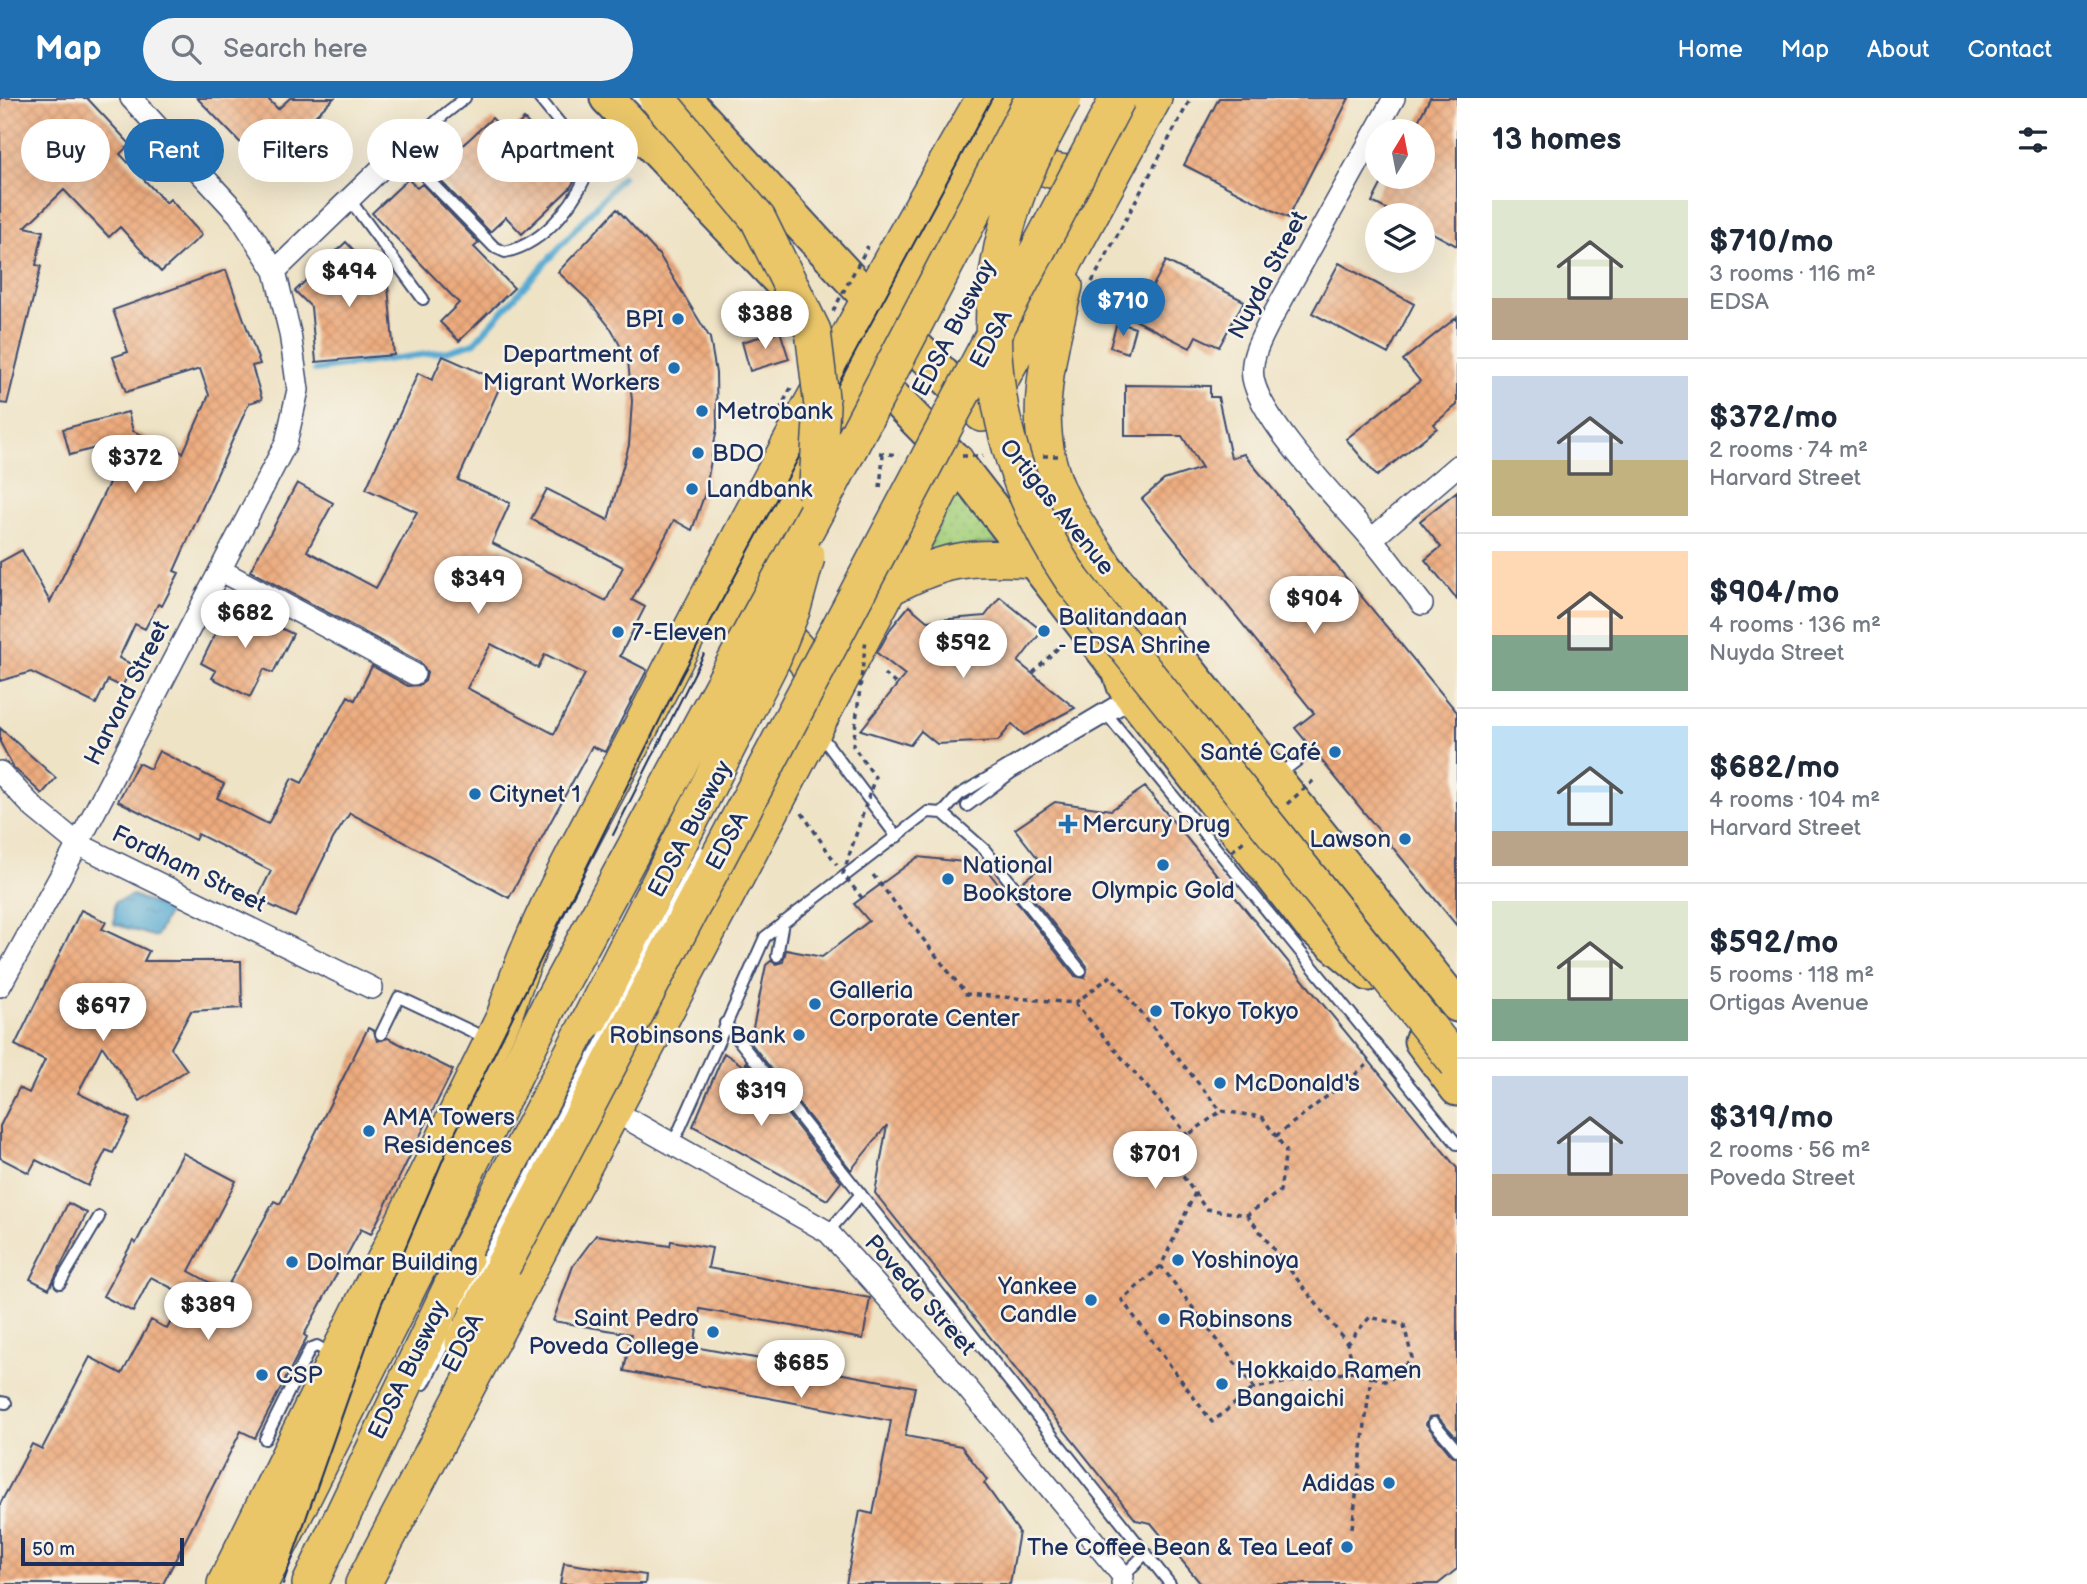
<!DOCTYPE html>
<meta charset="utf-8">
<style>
:root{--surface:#fff;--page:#f2f2f3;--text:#1f2937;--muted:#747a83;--line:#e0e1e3;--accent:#1f6fb2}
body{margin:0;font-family:"Balsamiq Sans",sans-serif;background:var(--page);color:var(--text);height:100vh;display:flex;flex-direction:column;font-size:26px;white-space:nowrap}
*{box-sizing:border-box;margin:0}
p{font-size:23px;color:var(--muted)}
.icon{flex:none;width:38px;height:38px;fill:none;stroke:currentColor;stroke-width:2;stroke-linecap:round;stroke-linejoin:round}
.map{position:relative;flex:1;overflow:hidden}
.panel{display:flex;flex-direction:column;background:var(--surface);width:630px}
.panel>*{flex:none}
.hud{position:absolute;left:21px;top:21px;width:665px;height:63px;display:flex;gap:14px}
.needle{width:46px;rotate:10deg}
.fabs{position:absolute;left:1365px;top:21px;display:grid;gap:14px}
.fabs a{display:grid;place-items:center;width:70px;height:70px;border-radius:50%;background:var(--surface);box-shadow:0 7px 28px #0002;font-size:35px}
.scale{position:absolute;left:21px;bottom:18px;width:163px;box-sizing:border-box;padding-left:7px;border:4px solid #1b2f5e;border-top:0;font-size:19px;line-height:24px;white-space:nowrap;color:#1b2f5e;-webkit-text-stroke:5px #f7f3e8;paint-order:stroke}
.price{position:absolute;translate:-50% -60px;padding:0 16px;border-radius:24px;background:#fff;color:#222;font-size:23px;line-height:46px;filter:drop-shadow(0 2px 4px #0008)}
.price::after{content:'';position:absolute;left:50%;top:42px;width:21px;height:16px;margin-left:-10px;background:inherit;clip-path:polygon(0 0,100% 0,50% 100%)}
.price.current{background:var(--accent);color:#fff}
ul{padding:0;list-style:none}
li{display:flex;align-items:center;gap:21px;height:175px;padding:0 35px}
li+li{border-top:2px solid var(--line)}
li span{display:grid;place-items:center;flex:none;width:196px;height:140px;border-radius:0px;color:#555}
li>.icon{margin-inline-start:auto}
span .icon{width:84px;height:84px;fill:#fffc;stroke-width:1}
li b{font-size:30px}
h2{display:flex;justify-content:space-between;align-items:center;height:84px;padding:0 35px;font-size:30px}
.pill{padding:0 24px;border-radius:32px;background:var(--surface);box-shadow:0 7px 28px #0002;font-size:24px;line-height:63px}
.pill.current{background:var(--accent);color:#fff}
header{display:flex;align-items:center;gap:42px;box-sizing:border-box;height:98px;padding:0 35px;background:var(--accent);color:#fff}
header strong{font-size:33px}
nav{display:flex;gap:38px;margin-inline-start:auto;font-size:24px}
.search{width:490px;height:63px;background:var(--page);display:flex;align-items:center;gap:18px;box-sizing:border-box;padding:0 24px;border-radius:38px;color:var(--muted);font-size:26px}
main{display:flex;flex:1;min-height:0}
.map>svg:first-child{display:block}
.grass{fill:url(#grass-dots);stroke:#60806d;stroke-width:2}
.water{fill:url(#water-ripples);stroke:#386c98;stroke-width:2}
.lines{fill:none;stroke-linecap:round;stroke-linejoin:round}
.stream{stroke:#56aad2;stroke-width:6}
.building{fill:url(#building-cross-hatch);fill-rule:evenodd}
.service-casing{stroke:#3b4a6e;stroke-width:14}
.minor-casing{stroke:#3b4a6e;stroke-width:24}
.primary-casing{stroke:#3b4a6e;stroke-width:37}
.trunk-casing{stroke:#3b4a6e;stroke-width:38}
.path{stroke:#3b4a6e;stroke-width:3.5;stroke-dasharray:5 5;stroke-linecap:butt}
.service{stroke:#fff;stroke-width:10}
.minor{stroke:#fff;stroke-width:21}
.primary{stroke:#eac669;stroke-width:33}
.trunk{stroke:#eac669;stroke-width:35}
.tram{stroke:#1b2f5e;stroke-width:2}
.service-bridge-casing{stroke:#3b4a6e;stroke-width:14;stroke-linecap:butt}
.trunk-bridge-casing{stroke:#3b4a6e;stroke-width:38;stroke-linecap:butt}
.path-bridge{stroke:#3b4a6e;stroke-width:3.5;stroke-dasharray:5 5;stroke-linecap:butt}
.service-bridge{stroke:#fff;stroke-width:10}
.trunk-bridge{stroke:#eac669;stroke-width:35}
.poi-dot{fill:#1f6fb2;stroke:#f7f3e8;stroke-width:2.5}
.labels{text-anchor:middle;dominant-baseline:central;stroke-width:5;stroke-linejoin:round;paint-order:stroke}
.street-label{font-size:24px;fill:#1b2f5e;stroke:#f7f3e8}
.poi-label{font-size:24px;fill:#1b2f5e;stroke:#f7f3e8;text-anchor:start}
</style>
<header>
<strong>Map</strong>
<div class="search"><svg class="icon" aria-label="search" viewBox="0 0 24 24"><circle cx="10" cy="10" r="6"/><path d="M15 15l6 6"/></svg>Search here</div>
<nav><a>Home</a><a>Map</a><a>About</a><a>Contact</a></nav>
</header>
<main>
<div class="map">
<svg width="1457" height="1486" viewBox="0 0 1457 1486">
<defs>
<pattern id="grass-dots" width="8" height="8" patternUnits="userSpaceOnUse" patternTransform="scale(1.75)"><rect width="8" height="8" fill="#a5d07c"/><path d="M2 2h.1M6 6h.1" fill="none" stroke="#8db36e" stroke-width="1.8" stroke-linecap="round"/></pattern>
<pattern id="water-ripples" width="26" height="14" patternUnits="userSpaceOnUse" patternTransform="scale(1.75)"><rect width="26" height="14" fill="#56aad2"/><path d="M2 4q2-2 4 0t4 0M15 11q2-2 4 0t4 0" fill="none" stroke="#468bae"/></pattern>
<pattern id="building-cross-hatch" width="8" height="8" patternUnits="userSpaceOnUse" patternTransform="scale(1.75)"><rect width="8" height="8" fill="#edab7d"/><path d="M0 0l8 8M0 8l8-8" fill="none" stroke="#cb936e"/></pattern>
</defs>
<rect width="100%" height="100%" fill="#f7f3e8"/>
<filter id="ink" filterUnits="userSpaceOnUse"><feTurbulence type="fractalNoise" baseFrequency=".0143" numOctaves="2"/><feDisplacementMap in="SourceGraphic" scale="14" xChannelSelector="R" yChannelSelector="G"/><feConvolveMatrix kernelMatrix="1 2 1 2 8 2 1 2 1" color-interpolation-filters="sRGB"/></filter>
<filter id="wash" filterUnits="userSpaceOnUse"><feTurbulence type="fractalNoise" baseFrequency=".00686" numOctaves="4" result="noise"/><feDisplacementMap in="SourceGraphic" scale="28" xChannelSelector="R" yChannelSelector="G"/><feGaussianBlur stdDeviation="1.57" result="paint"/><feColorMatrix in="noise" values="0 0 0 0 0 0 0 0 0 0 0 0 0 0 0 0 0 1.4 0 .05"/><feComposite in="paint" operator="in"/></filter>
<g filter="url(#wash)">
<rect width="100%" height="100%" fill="#efe3c6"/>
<!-- grass -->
<path class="grass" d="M955,391L1002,443L926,455Z"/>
<!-- water -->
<path class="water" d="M133,797L169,813L156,839L114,826L115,804Z"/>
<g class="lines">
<!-- stream -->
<path class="stream" d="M315,272L448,253L474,245L622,79"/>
</g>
<g id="blocks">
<!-- building -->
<path class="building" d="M0,0H87L130,46L120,56L166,105L170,101L202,137L161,174L120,129L109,139L64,92L25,129L43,133L36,167L41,168L7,306L0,305Z
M197,0H267L278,11L290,0H334L263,68Z
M1219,0H1349L1288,120L1184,67Z
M1430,0H1457V148L1423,130V117H1398L1372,104L1385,79H1423V33H1413Z
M492,20L508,36L524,21L578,77L570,90L522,136L506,119L490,134L433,75Z
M408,81L417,90L422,86L479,145L474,149L514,190L459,243L440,224L459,205L372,115Z
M617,111L660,158L710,240L716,275L717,330L705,395L692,432L674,422L632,502L645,509L620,558L647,572L607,650L605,654L592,648L509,800L350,715L333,741L295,819L257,801L271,773L198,736L195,742L118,703L138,665L150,671L159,653L224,686L217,700L268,726L292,680L302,685L348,598L355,602L372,568L408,588L420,587L425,583L427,575L420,564L250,473L297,385L333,405L307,453L376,490L417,414L366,391L418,275L432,282L443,258L502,284L458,382L510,405L492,445L606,503L623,469L531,421L547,391L608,422L629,347L632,303L628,263L612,232L588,202L558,174ZM491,546L538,570L545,556L585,576L554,636L467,590Z
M346,144L388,188L394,257L316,264L311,209L295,193Z
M1166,163L1244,203L1219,249L1196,238L1190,250L1135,222Z
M1339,165L1414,206L1388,256L1312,215Z
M226,172L260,266L252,268L262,301L249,305L174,473L179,475L162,508L158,506L145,531L135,526L119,560L133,567L122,589L108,582L96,606L31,574L0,583V464L22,452L50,504L111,381L98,375L110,346L70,357L63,331L128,314L133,333L183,355L209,297L200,271L126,294L113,259L128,254L113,212Z
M1457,219V307L1434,326L1437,330L1377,378L1346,341L1420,283L1403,262Z
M1117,224L1135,230L1128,255L1110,249Z
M780,233L789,261L750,273L742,244Z
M1125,287L1210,288V299H1218L1231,360L1244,356L1457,614V828L1295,630L1314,615L1142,401L1164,382L1202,370L1182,338H1125Z
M1457,393V501L1425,462L1441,449L1420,423Z
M1000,499L1042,533L1018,564L1075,610L1024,637L1012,626L998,643L937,646L921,633L910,647L861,632L905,577L877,555L891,530L909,508L927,523L985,518Z
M230,506L293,536L273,575L264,571L250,599L212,580L216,573L201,565Z
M0,630L56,680L42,696L13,669L0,644Z
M1145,689L1457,1070V1340L1437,1318L1429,1319L1426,1326L1451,1357L1457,1360V1471L1438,1486H1201L1151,1425L1136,1422L875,1095L887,1027L851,1072L750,944L766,867L771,863L776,866L783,864L786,852L822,859L869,823L854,806L918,759L982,766L1006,796L1009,794L1075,878L1085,880L1087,868L1021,785L1043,767L1015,731L1055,704L1111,712Z
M81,812L106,824L102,831L149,853L144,863H241L242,910L191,913L171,950L187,972L140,1003L102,948L78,995L130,1021L113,1055L106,1052L88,1088L36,1062L29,1075L0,1060V1028L19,990L29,995L45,962L15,947Z
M368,930L374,933L377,943L388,940L453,972L371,1136L361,1131L304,1237L307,1239L255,1340L241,1333L163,1486H0V1406L32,1346L42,1351L90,1259L122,1276L151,1222L167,1231L185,1197L151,1179L133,1214L103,1198L133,1143L136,1145L183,1055L236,1083L189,1173L225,1193L274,1103L280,1106Z
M724,955L745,969L746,964L841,1084L827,1102L693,1028Z
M68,1105L87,1115L49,1191L30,1181Z
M596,1137L670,1148L671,1143L712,1150L708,1170L870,1200L863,1241L700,1211L694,1249L915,1289L905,1338L961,1348L987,1382L984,1385L1019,1434L1010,1486H846L860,1413L873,1416L891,1323L624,1273L631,1236L553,1223L573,1168Z
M564,1465L646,1477L645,1486H560Z"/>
</g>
</g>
<g filter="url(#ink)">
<use href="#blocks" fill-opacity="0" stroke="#3b4a6e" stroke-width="2"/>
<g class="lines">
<defs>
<path id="service" d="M465,0C445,17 410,37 414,67L494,149L505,154C548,145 580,99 594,59
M539,0L585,56C605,62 619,45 633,33
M350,102L423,201
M1109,619L1457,1046
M819,635L897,739
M1277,678L1307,655
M967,708L1011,675L1133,604
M943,715L959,697L1125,598
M777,858L783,824
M725,925L1170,1486
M381,936L399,899L490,942
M673,1046L765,839L928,714L943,715L985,752L1081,873
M828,1134L861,1096
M60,1185L99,1119
M465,1205L487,1160
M424,1286L453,1228
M0,1304L6,1305
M1434,1325L1457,1352
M265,1341L310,1251L317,1248L333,1257
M1123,1478L1146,1455"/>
<path id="minor" d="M1394,0L1269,225C1260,243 1250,260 1253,280C1260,322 1340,404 1369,438C1388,460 1404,483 1422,506
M275,173L389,63
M1372,441L1457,368
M220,472L414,576
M0,674L34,710L78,746L372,890
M0,888L78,746L286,345L298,292L290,235L275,173L239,117L131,0
M614,1013L828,1134L943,1261L1123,1478L1122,1486"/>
<path id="primary" d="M607,0L792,196
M684,0L868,200L982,316
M864,269L956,363L1119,573L1124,588L1310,827L1369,876
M1084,442L1457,907
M1421,943L1457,991"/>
<path id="trunk" d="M1010,45C1032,72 1071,84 1103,67
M1065,188C1047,260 1027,335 1064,405C1075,425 1089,445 1102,464
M982,316L1154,0
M884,493C942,460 968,458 1033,462
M723,526L894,227L899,213L1011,6
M755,526C792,535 816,566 817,604
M463,1245L503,1168
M225,1486L504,919C536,816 595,719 644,623C751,412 865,205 984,0
M260,1486L550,906
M310,1486L469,1151L590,921
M363,1486L956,363"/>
</defs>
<!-- service casing -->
<use href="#service" class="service-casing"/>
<!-- minor casing -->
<use href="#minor" class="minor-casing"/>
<!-- primary casing -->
<use href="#primary" class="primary-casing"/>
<!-- trunk casing -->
<use href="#trunk" class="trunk-casing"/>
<!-- path -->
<path class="path" d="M1092,184L1191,0
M1033,575L1063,545
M884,576L897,587
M802,715L837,767
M873,777L966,896L1075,905L1188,1037
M1075,905L1111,878L1221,1013L1262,1019L1286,1052L1280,1093L1247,1117L1206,1111L1182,1077L1188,1037L1221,1013
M1276,1038L1371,964
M1195,1095L1161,1168L1254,1290L1355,1273
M1247,1117L1347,1245L1355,1273L1388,1284L1412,1260L1404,1227L1370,1219L1347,1245
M1161,1168L1122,1202L1212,1324L1254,1290
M1352,1430L1371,1278"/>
<!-- service -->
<use href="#service" class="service"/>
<!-- minor -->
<use href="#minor" class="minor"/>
<!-- primary -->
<use href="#primary" class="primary"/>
<!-- trunk -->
<use href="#trunk" class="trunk"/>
<!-- tram -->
<path class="tram" d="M613,737L704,556
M283,1486L381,1207L450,1045L682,577L992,0"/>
<defs>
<path id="service-bridge" d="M487,1160L701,754"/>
<path id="trunk-bridge" d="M657,0L758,121L813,233L822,308L816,401
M1064,0C1048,29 1031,60 1019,91C969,224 995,368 1073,483L1457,965
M550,906L832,384L1033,0
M590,921L773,560L793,510L807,459
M503,1168L1118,0"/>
</defs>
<!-- service-bridge casing -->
<use href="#service-bridge" class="service-bridge-casing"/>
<!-- trunk-bridge casing -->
<use href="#trunk-bridge" class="trunk-bridge-casing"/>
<!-- path-bridge -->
<path class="path-bridge" d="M833,213L868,148
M791,290L781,309L793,315
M879,355L899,357
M962,358H983
M1043,358H1062
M880,390L883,357
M1287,706L1314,682
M1232,753L1244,743
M862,800L843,776L875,679L853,648L866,541"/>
<!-- service-bridge -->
<use href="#service-bridge" class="service-bridge"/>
<!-- trunk-bridge -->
<use href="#trunk-bridge" class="trunk-bridge"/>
</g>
</g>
<!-- markers -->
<g class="poi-dot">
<circle cx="678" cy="221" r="7"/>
<circle cx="674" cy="270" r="7"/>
<circle cx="702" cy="313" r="7"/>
<circle cx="698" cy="355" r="7"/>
<circle cx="692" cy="391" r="7"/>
<circle cx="1044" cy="533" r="7"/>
<circle cx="618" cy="534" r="7"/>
<circle cx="1335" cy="654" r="7"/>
<circle cx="475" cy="696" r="7"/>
<path d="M1064.5 715.5h7v7h7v7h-7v7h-7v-7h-7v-7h7z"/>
<circle cx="1405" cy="741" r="7"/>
<circle cx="1163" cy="767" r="7"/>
<circle cx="948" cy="781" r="7"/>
<circle cx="815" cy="906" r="7"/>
<circle cx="1156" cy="913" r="7"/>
<circle cx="799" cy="937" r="7"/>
<circle cx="1220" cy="985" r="7"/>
<circle cx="369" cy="1033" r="7"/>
<circle cx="1178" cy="1162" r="7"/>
<circle cx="292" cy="1164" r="7"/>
<circle cx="1091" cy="1202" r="7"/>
<circle cx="1164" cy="1221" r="7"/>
<circle cx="713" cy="1234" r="7"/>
<circle cx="262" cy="1277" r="7"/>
<circle cx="1222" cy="1286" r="7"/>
<circle cx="1389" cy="1385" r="7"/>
<circle cx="1347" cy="1449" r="7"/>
</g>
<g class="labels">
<!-- street labels -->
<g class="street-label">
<text transform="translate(1268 177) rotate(-62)">Nuyda Street</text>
<text transform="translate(954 230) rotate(-62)">EDSA Busway</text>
<text transform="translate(991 241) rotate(-62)">EDSA</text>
<text transform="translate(1057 409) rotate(51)">Ortigas Avenue</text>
<text transform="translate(127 595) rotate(-63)">Harvard Street</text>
<text transform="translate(690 731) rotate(-62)">EDSA Busway</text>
<text transform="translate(727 743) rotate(-62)">EDSA</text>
<text transform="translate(189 771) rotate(26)">Fordham Street</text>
<text transform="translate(920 1197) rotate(48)">Poveda Street</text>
<text transform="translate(463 1245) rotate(-63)">EDSA</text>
<text transform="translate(408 1272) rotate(-64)">EDSA Busway</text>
</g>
<!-- poi labels -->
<g class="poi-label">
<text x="664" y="221" text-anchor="end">BPI</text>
<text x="660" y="256" text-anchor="end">Department of<tspan x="660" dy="28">Migrant Workers</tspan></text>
<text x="716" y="313">Metrobank</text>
<text x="712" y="355">BDO</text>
<text x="706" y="391">Landbank</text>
<text x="1058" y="519">Balitandaan<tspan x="1058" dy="28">- EDSA Shrine</tspan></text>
<text x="632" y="534">7-Eleven</text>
<text x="1321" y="654" text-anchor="end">Santé Café</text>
<text x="489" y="696">Citynet 1</text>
<text x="1082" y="726">Mercury Drug</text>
<text x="1391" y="741" text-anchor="end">Lawson</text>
<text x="962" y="767">National<tspan x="962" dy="28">Bookstore</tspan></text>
<text x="1163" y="792" text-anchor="middle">Olympic Gold</text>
<text x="829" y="892">Galleria<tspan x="829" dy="28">Corporate Center</tspan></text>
<text x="1170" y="913">Tokyo Tokyo</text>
<text x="785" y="937" text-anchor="end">Robinsons Bank</text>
<text x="1234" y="985">McDonald's</text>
<text x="383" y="1019">AMA Towers<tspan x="383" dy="28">Residences</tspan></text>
<text x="1192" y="1162">Yoshinoya</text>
<text x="306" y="1164">Dolmar Building</text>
<text x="1077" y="1188" text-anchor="end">Yankee<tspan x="1077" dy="28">Candle</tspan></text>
<text x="699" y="1220" text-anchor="end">Saint Pedro<tspan x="699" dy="28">Poveda College</tspan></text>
<text x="1178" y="1221">Robinsons</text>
<text x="1236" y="1272">Hokkaido Ramen<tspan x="1236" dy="28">Bangaichi</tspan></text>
<text x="276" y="1277">CSP</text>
<text x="1375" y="1385" text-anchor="end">Adidas</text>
<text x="1333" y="1449" text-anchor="end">The Coffee Bean &amp; Tea Leaf</text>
</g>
</g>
</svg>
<div class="fabs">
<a><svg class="needle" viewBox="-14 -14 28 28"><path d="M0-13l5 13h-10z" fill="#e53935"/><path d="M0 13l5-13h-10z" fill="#747a83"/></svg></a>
<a><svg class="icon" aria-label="layers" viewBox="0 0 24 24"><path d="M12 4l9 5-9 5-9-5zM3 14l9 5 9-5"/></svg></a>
</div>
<div class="scale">50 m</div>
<b class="price" style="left:349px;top:211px">$494</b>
<b class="price current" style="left:1123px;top:240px">$710</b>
<b class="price" style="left:765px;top:253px">$388</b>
<b class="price" style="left:135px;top:397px">$372</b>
<b class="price" style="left:478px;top:518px">$349</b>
<b class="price" style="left:1314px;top:538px">$904</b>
<b class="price" style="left:245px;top:552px">$682</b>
<b class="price" style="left:963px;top:582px">$592</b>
<b class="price" style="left:103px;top:945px">$697</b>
<b class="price" style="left:761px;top:1030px">$319</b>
<b class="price" style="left:1155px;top:1093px">$701</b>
<b class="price" style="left:208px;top:1244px">$389</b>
<b class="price" style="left:801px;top:1302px">$685</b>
<div class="hud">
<a class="pill">Buy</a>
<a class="pill current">Rent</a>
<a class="pill">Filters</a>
<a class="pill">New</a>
<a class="pill">Apartment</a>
</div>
</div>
<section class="panel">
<h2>13 homes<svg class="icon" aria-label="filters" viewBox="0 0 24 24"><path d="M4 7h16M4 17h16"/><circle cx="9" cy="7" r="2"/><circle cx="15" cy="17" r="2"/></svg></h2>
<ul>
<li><span style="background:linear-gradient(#dfe7d0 70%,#b9a48a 0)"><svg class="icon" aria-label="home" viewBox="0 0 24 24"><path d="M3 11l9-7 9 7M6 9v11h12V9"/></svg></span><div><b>$710/mo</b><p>3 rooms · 116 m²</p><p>EDSA</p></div></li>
<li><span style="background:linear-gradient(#c9d6e8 60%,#c2b280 0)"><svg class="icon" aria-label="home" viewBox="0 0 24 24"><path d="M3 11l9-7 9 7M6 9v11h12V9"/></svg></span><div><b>$372/mo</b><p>2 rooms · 74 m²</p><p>Harvard Street</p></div></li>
<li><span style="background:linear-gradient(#ffd9b3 60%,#7fa58c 0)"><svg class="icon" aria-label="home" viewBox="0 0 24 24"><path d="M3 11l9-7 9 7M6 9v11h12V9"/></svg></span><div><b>$904/mo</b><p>4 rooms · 136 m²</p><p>Nuyda Street</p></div></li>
<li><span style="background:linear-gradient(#bfe0f5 75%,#b9a48a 0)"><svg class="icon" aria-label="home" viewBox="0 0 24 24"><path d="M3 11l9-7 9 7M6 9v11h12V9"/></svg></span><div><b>$682/mo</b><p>4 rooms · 104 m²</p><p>Harvard Street</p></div></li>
<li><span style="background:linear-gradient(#dfe7d0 70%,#7fa58c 0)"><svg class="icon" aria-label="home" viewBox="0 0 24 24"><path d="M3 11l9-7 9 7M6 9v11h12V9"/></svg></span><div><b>$592/mo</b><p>5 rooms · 118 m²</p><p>Ortigas Avenue</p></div></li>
<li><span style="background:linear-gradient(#c9d6e8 70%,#b9a48a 0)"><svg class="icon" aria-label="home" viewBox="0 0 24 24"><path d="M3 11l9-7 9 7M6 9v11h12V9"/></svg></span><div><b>$319/mo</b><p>2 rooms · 56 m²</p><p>Poveda Street</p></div></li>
</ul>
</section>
</main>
